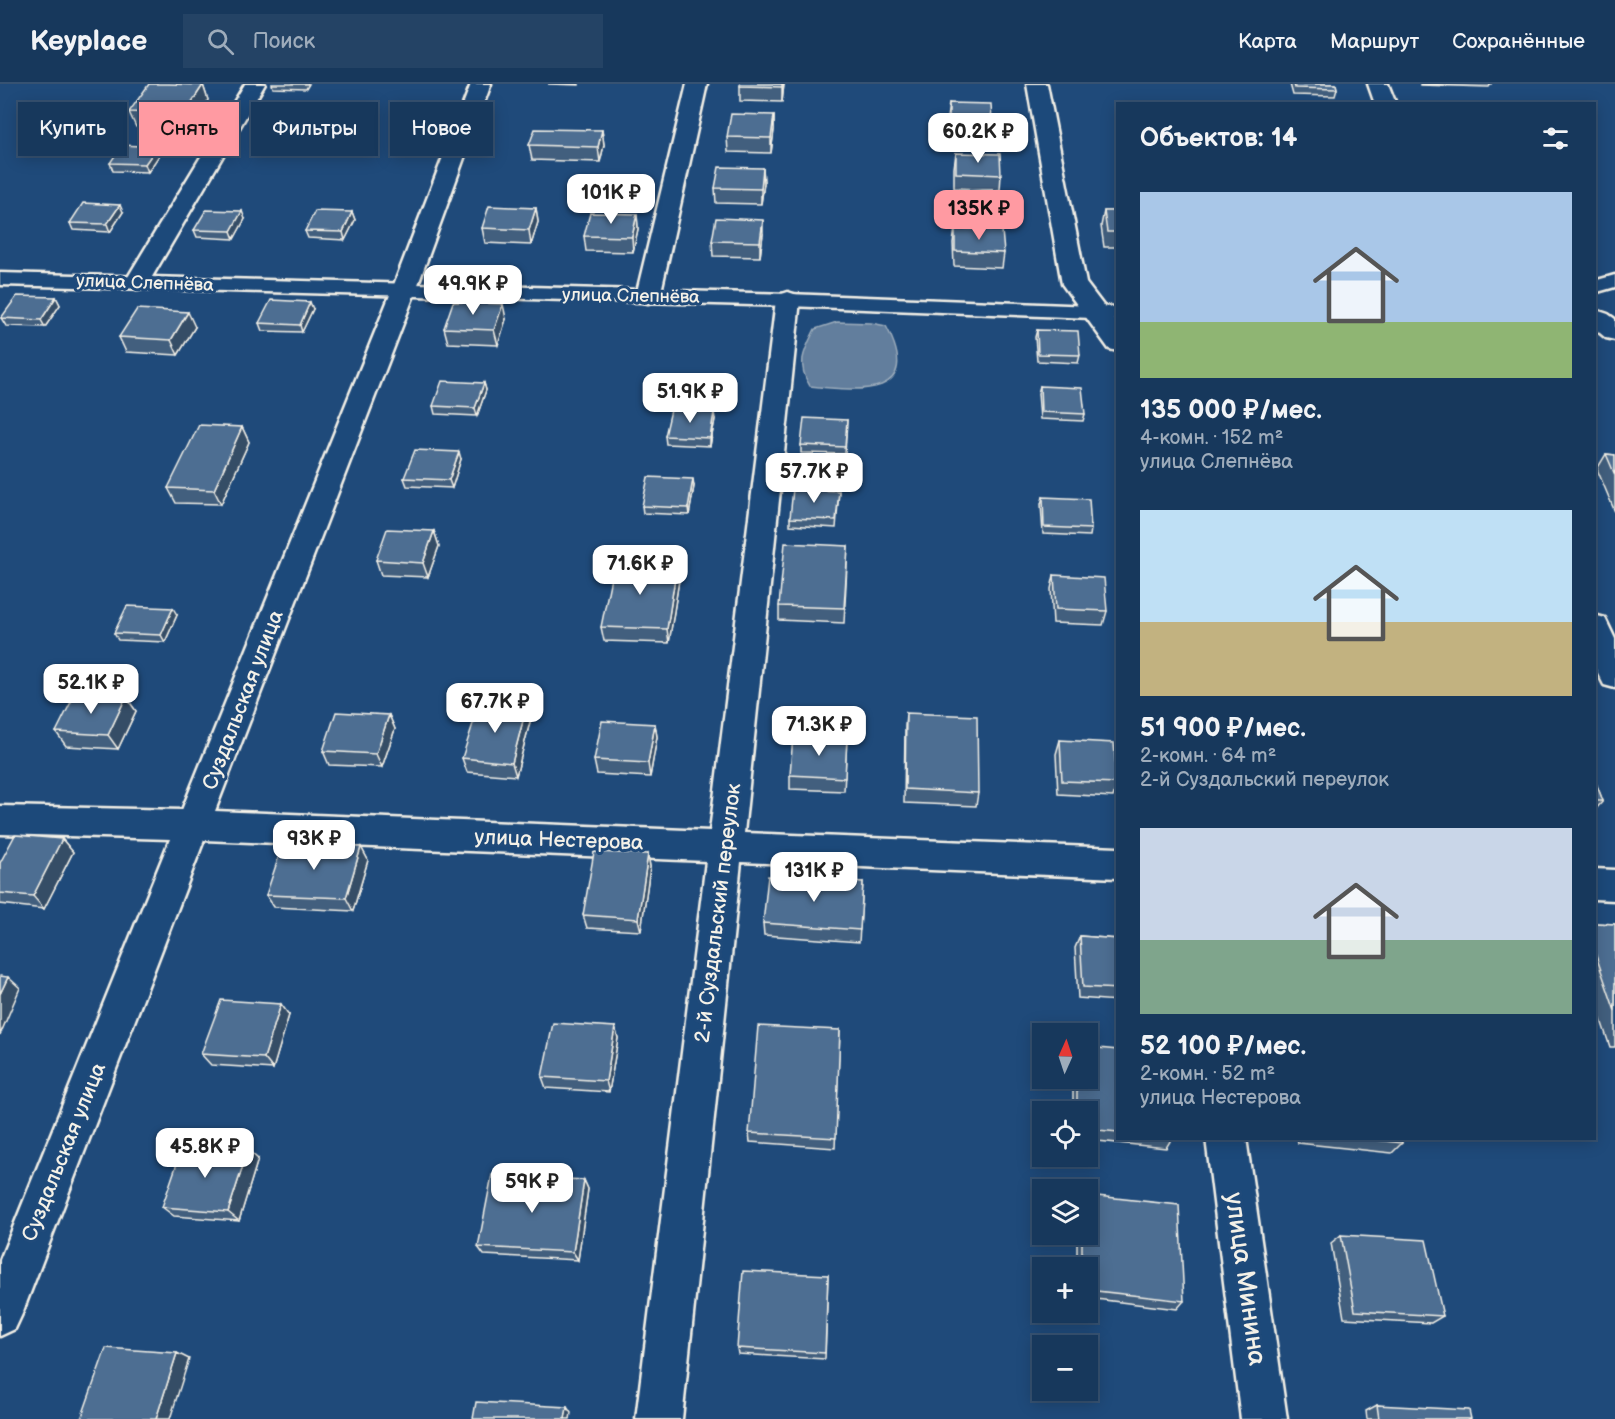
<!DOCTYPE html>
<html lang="ru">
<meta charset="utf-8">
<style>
:root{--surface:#17385c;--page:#244365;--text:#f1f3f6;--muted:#9eacbb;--line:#365272;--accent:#ff9aa2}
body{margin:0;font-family:"Balsamiq Sans",sans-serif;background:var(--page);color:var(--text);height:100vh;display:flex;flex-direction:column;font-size:22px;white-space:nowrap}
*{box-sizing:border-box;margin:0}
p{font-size:20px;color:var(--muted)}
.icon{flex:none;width:33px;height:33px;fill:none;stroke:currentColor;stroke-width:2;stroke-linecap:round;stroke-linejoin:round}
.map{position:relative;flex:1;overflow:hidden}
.sheet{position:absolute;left:1116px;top:18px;width:480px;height:1038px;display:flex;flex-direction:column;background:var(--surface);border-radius:0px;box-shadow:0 3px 15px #0003,0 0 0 2px var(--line)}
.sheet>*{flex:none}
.guide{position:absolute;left:18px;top:18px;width:570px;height:54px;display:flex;gap:12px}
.needle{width:39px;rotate:3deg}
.buttons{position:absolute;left:1032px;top:939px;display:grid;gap:12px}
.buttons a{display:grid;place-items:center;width:66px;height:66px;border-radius:0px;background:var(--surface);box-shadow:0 3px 15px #0003,0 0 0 2px var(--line);font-size:30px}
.price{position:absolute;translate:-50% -51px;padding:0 14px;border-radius:12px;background:#fff;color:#222;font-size:20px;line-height:39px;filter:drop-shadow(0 2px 3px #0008)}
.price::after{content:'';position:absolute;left:50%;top:36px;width:18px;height:14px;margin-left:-9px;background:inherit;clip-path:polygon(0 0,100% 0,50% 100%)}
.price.current{background:var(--accent);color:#111}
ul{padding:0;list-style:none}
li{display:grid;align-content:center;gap:12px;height:318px;padding:0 24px}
li span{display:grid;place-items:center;height:186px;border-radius:0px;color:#555}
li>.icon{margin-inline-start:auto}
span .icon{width:108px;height:108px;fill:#fffc;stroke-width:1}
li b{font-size:26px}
h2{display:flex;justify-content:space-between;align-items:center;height:72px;padding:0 24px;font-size:26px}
.chip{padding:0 21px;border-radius:0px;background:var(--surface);box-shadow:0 3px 15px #0003,0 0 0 2px var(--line);font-size:21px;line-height:54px}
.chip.current{background:var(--accent);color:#111}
header{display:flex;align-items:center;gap:36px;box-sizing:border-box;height:84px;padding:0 30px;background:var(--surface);border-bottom:2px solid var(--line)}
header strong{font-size:28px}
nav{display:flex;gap:33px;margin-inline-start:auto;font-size:21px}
.search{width:420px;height:54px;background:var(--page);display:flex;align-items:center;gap:15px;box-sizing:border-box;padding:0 21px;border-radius:0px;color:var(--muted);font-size:22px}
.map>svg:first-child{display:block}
.water{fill:#627e9d;stroke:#9cacbb;stroke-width:1.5}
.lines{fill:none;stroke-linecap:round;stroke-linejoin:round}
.pedestrian-casing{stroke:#f4f1e8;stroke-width:5}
.minor-casing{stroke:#f4f1e8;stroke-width:5}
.pedestrian{fill:#1f4a7a;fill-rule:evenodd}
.minor{fill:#1f4a7a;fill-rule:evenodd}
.wall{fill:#425f7e;stroke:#f4f1e8;stroke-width:1.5}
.shaded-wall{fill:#364d66;stroke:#f4f1e8;stroke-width:1.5}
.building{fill:#4d6e92;stroke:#f4f1e8;stroke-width:1.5}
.labels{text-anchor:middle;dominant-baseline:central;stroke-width:6;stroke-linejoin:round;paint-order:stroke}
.far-street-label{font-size:18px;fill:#f4f1e8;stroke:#1f4a7a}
.street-label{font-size:21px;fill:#f4f1e8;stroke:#1f4a7a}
.near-street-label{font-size:26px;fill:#f4f1e8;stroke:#1f4a7a}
</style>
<header>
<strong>Keyplace</strong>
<div class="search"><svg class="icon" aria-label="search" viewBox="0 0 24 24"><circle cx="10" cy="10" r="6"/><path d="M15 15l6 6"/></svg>Поиск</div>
<nav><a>Карта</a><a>Маршрут</a><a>Сохранённые</a></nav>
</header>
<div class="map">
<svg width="1615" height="1335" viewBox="0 0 1615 1335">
<rect width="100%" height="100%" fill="#1f4a7a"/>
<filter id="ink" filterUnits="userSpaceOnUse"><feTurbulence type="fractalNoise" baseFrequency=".0167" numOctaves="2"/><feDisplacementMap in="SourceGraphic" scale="12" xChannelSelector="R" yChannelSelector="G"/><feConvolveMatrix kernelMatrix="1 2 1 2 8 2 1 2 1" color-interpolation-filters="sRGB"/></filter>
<g filter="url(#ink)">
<!-- water -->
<path class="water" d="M837,238L871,239L886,242C925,315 858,307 810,302C796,280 804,267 815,245Z"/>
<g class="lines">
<defs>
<path id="pedestrian" d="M0,189L788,210L1118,223V235L788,222L0,201Z
M1615,191V203L1594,209V197Z"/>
<path id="minor" d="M245,0H265L149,198L146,203L137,205L128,203L125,198Z
M471,0H491L416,206L215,727L710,747L776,216L779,211L788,208L797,211L800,216L744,749L1118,764V794L741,778L682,1335H636L706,777L204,756L22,1230L15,1245L0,1252V1176L170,755L0,750V722L182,726L392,206Z
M687,0H707L660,212L657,217L648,219L639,217L636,212Z
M1027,0H1047L1086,199L1118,241V267L1109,265L1062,200Z
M1368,0H1388L1396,20H1375Z
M1599,227L1608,230L1615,235V256L1606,254L1594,244V228Z
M1594,531L1605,534L1615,555V604L1604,601L1594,581Z
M1594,785L1615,786V816L1594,815Z
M1206,1054H1246L1287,1335H1241Z"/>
</defs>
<!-- pedestrian casing -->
<use href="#pedestrian" class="pedestrian-casing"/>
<!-- minor casing -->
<use href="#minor" class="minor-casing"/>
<!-- pedestrian -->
<use href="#pedestrian" class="pedestrian"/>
<!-- minor -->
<use href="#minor" class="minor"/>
</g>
<!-- wall -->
<path class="wall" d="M272,0H309L306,5L273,4Z
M548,0H579V1Z
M784,0L782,18L740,17V2Z
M1290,0H1336L1337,5L1335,12L1293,11Z
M1420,0H1491L1489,3L1420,1Z
M203,1L208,16L190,45L136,43L129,28Z
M949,19L992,39L991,54L948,52L947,34Z
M774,31V46L771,69L728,68L727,53Z
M602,46L604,61L600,78L532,76L529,61Z
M157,63L160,70L148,88L113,87L110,79Z
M956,69L1001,91L1000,106L954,104V84Z
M763,84L764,99L761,120L716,119L715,104Z
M536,124L538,138L531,161L485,159L482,144Z
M1104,127H1118V163H1104L1101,142Z
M123,128L110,148L73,146L70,139Z
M352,128L355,136L345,156L308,154L305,147Z
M637,130L638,145L633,168L586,167L584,152Z
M245,135L234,155L197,153L194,146Z
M955,144L1004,169L1002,184L954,182L953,159Z
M763,150L760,173L713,172L712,157Z
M56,213L60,221L45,243L6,242L1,234Z
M313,225L302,248L262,247L259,239Z
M506,235L498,261L448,259L444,244Z
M195,243L178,271L126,268L119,253Z
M1037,246L1080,271L1078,279L1037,277L1035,253Z
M484,299L486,306L477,332L435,330L433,322Z
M1040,302L1085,330L1083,337L1040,335L1038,309Z
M715,335L710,362L666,360L665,352Z
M847,336L845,370L801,369V361Z
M242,343L249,358L221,420L176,419L168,404Z
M1606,370L1615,371V428L1597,385Z
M461,375L452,404L407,402L404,394Z
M694,402L689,431L643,429L642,422Z
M839,407L836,444L790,441V434Z
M1043,413L1091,445L1090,452L1043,450L1041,420Z
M434,447L439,462L428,493L381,491L376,476Z
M848,462L844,539L779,536V522Z
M1054,491L1107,527L1103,541L1053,539L1051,505Z
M679,496L669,559L604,557L601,543Z
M177,531L165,558L118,556L114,549Z
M126,613L136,627L118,665L66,662L56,648Z
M906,629L978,709L976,722L904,719L905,642Z
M389,631L395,645L382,683L329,681L323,667Z
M530,638L516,692L467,688L462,674Z
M655,640L657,653L650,693L597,690L594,676Z
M847,654L844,707L790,705V691Z
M1060,656L1117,699L1113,713L1058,710L1056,670Z
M1594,694L1603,717L1594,727Z
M62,755L73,768L44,825L0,820V779Z
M361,763L368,776L353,827L274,823L266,811Z
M648,770L650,783L641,847L587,844L583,831Z
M863,798L859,858L764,851L763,839Z
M1594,839L1615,840V963H1610L1594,915Z
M1080,852L1118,855V917L1078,914L1075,864Z
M289,931L273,985L211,981L201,970Z
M615,943L618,954L609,1008L546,1004L542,993Z
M840,946L835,1064L750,1058L749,1049Z
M1118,966V1054H1172L1166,1064L1088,1056V1028H1073V994H1088Z
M1297,1054H1401L1402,1059L1392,1069L1298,1059Z
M258,1075L239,1137L174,1132L162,1123Z
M584,1096L588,1105L578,1176L484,1171L478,1163Z
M1077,1150H1088L1184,1217L1177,1225L1088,1214V1184H1077Z
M1341,1151L1443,1232L1431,1239L1344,1234L1331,1159Z
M828,1191L825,1275L738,1270L737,1264Z
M1377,1321L1471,1335H1367L1366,1327Z"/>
<!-- shaded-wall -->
<path class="shaded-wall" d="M782,0H784L782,18Z
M203,1L208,16L190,45L184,30Z
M774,31V46L771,69V54Z
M602,46L604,61L600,78L598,63Z
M157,63L160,70L148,88L145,80Z
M763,84L764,99L761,120V105Z
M120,121L123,128L110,148L107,140Z
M536,124L538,138L531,161L529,146Z
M242,127L245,135L234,155L231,147Z
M352,128L355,136L345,156L343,148Z
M637,130L638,145L633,168L632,153Z
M763,136V150L760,173V158Z
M56,213L60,221L45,243L41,236Z
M310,218L313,225L302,248L300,241Z
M503,220L506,235L498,261L494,246Z
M188,228L195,243L178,271L171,256Z
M484,299L486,306L477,332L475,324Z
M714,328L715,335L710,362V354Z
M242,343L249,358L221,420L214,406Z
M459,368L461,375L452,404L449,396Z
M693,395L694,402L689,431L688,424Z
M434,447L439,462L428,493L423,479Z
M677,481L679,496L669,559L667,545Z
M173,524L177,531L165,558L161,551Z
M126,613L136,627L118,665L108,651Z
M526,625L530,638L516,692L512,679Z
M389,631L395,645L382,683L376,670Z
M655,640L657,653L650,693L648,679Z
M62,755L73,768L44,825L33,812Z
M361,763L368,776L353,827L346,814Z
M648,770L650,783L641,847L638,835Z
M8,893L20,904L0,951V910Z
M281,920L289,931L273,985L264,974Z
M615,943L618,954L609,1008L606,997Z
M248,1066L258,1075L239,1137L228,1128Z
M584,1096L588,1105L578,1176L573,1168Z
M177,1269L189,1275L170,1335H156Z
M567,1323L571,1329L570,1335H565Z"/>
<!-- building -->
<path class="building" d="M149,0H168L203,1L184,30L129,28Z
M740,0H782V3L740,2Z
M1294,0H1336L1337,5L1295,4Z
M949,19L991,20L992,39L949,38Z
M731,30L774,31L771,54L727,53Z
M535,45L602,46L598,63L529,61Z
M122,61L157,63L145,80L110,79Z
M956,69L1000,70L1001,91L956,89Z
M719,83L763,84L761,105L715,104Z
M83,119L120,121L107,140L70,139Z
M489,122L536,124L529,146L482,144Z
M206,126L242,127L231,147L194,146Z
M315,127L352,128L343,148L305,147Z
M1104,127H1118V148H1107Z
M590,129L637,130L632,153L584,152Z
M716,134L763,136L760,158L712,157Z
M955,144L1002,146L1004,169L955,167Z
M17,212L56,213L41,236L1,234Z
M271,216L310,218L300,241L259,239Z
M453,218L503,220L494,246L444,244Z
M137,225L188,228L171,256L119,253Z
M1037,246L1078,247L1080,271L1038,270Z
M442,297L484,299L475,324L433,322Z
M1040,302L1082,304L1085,330L1041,328Z
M671,326L714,328L710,354L665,352Z
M804,334L847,336L845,363L801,361Z
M199,341L242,343L214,406L168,404Z
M415,366L459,368L449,396L404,394Z
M1606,370L1615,371V391Z
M648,393L693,395L688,424L642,422Z
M793,405L839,407L836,436L790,434Z
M1043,413L1089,415L1091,445L1044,443Z
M387,445L434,447L423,479L376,476Z
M785,459L848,462L844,524L779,522Z
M614,479L677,481L667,545L601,543Z
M1054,491L1104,494L1107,527L1056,525Z
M127,522L173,524L161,551L114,549Z
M75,610L126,613L108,651L56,648Z
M479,621L526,625L512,679L462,674Z
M336,628L389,631L376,670L323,667Z
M906,629L977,632L978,709L905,705Z
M602,637L655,640L648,679L594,676Z
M793,651L847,654L845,694L790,691Z
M1060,656L1114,659L1117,699L1062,697Z
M1594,694L1603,717H1594Z
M15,751L62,755L33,812L0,809V779Z
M283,760L361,763L346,814L266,811Z
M594,768L648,770L638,835L583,831Z
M768,792L863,798L860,846L763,839Z
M1594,839L1615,840V927L1594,866Z
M1080,852L1118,855V905L1083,903Z
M0,892L8,893L0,910Z
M221,916L281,920L264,974L201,970Z
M553,939L615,943L606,997L542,993Z
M758,942L840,946L836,1054L749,1049Z
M1088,963L1118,966V1048L1088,1045V1028H1077V994H1088Z
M1356,1054H1401L1402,1059Z
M183,1062L248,1066L228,1128L162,1123Z
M492,1091L584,1096L573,1168L478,1163Z
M1088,1111L1179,1121L1184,1217L1088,1206V1184H1082V1150H1088Z
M1341,1151L1426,1156L1443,1232L1355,1227Z
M743,1187L828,1191L825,1269L737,1264Z
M106,1264L177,1269L156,1335H81Z
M476,1318L567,1323L565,1335H473Z
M1377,1321L1469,1326L1471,1335H1379Z"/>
</g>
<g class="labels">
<!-- far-street labels -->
<g class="far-street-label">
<text transform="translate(145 199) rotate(2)">улица Слепнёва</text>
<text transform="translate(631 212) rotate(1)">улица Слепнёва</text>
</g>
<!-- street labels -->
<g class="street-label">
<text transform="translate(243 616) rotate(-69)">Суздальская улица</text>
<text transform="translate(559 756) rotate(2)">улица Нестерова</text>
<text transform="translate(718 829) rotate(-83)">2-й Суздальский переулок</text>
<text transform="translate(64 1068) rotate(-68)">Суздальская улица</text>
</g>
<!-- near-street labels -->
<g class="near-street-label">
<text transform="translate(1245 1195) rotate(82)">улица Минина</text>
</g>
</g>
</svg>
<div class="buttons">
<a><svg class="needle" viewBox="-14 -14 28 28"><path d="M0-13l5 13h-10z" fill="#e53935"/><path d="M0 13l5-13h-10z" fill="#9eacbb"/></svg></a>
<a><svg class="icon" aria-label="locate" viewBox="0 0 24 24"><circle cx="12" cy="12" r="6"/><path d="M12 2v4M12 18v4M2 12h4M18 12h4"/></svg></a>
<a><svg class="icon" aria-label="layers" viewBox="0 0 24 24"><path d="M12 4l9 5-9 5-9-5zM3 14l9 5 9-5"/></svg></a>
<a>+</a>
<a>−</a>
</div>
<b class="price" style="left:978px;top:80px">60.2K ₽</b>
<b class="price" style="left:611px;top:141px">101K ₽</b>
<b class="price current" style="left:979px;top:157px">135K ₽</b>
<b class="price" style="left:473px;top:232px">49.9K ₽</b>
<b class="price" style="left:690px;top:340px">51.9K ₽</b>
<b class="price" style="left:814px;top:420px">57.7K ₽</b>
<b class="price" style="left:640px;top:512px">71.6K ₽</b>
<b class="price" style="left:91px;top:631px">52.1K ₽</b>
<b class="price" style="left:495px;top:650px">67.7K ₽</b>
<b class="price" style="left:819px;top:673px">71.3K ₽</b>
<b class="price" style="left:314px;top:787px">93K ₽</b>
<b class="price" style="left:814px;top:819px">131K ₽</b>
<b class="price" style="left:205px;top:1095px">45.8K ₽</b>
<b class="price" style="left:532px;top:1130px">59K ₽</b>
<div class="guide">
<a class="chip">Купить</a>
<a class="chip current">Снять</a>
<a class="chip">Фильтры</a>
<a class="chip">Новое</a>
</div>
<section class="sheet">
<h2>Объектов: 14<svg class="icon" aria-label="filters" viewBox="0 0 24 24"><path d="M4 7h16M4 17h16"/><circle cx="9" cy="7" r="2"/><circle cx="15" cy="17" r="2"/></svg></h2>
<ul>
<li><span style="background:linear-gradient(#a9c7e8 70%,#8fb573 0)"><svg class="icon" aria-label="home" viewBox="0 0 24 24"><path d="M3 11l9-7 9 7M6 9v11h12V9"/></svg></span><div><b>135 000 ₽/мес.</b><p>4-комн. · 152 m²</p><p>улица Слепнёва</p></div></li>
<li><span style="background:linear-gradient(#bfe0f5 60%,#c2b280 0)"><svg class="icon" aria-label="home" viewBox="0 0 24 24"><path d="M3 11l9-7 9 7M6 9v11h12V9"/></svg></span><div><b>51 900 ₽/мес.</b><p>2-комн. · 64 m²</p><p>2-й Суздальский переулок</p></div></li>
<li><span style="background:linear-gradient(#c9d6e8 60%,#7fa58c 0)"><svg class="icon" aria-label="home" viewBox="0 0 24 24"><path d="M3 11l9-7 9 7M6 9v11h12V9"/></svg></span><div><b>52 100 ₽/мес.</b><p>2-комн. · 52 m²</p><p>улица Нестерова</p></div></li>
</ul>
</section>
</div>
